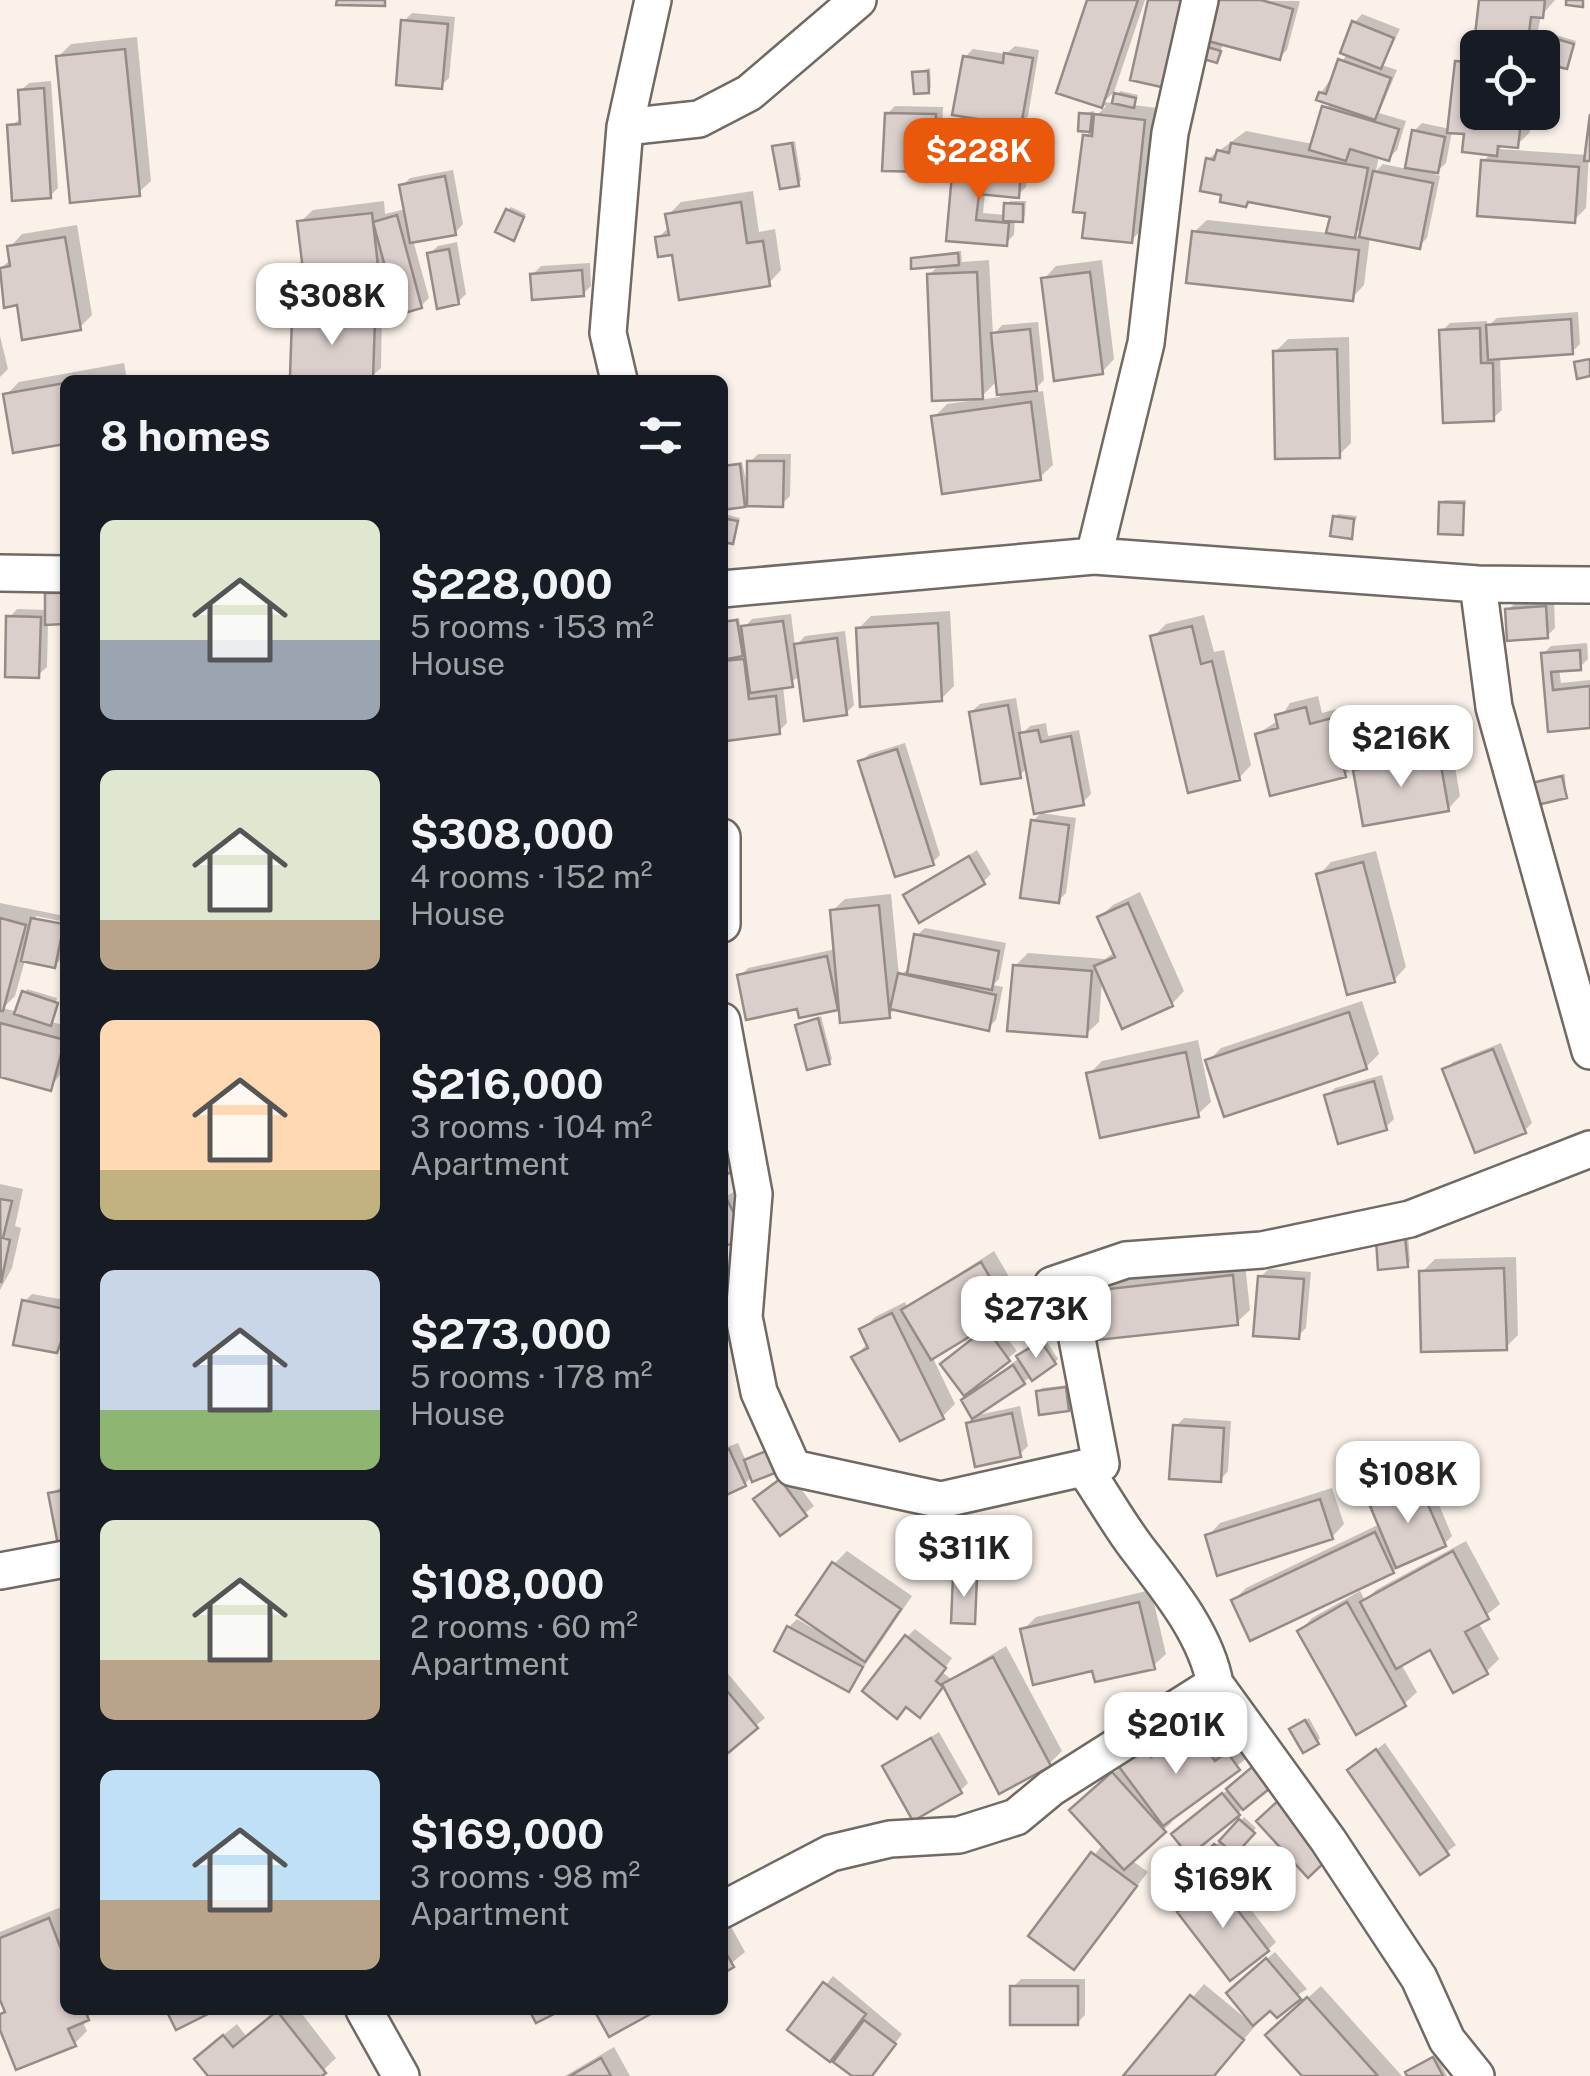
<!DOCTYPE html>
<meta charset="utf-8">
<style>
:root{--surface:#171b24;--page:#20242c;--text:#f1f3f6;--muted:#9ea1a6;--accent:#ea580c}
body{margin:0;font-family:"Public Sans",sans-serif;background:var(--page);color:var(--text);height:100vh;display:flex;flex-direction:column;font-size:38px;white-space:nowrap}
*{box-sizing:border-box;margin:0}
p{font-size:32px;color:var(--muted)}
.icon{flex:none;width:55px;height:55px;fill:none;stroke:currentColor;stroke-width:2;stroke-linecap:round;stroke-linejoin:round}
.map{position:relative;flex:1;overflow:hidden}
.details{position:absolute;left:60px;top:375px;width:668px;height:1640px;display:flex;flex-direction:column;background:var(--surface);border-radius:15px;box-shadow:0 2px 8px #0004}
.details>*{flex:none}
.buttons{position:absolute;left:1460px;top:30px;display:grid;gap:20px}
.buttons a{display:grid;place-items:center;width:100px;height:100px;border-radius:15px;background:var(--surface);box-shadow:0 2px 8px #0004;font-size:50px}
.price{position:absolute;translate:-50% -85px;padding:0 22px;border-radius:20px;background:#fff;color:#222;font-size:32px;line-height:65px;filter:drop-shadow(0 2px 5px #0008)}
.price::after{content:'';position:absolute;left:50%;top:60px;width:30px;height:22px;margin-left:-15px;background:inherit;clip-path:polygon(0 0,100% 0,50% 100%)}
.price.active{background:var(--accent);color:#fff}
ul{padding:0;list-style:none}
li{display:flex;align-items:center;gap:30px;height:250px;padding:0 40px}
li span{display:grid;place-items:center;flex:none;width:280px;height:200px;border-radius:15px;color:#555}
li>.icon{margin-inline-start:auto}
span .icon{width:120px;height:120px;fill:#fffc;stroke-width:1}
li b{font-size:42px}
h2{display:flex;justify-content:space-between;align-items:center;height:120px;padding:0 40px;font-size:42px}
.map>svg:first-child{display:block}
.shadow{fill:#0003;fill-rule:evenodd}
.building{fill:#dbcfcc;stroke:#958b87;stroke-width:2.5}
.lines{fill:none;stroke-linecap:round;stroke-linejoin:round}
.minor-casing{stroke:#716963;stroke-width:40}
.minor{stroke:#fff;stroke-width:35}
</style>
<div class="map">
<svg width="1590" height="2076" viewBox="0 0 1590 2076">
<rect width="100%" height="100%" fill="#faf1e9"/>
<!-- shadow -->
<path class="shadow" d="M1090,0H1145L1114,92L1104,102L1114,103L1120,91L1138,95L1133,105L1157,108L1143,228L1131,241L1088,211L1085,136L1092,130L1080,129L1081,114L1094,111L1093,119L1106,106L1059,91Z
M1217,0L1300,1L1287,50L1279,58L1224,43L1216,60L1206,47L1213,40Z
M1482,0H1555L1541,16L1534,48H1478V112H1532L1530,132L1517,145L1505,144L1500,149L1588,155L1590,135L1586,208L1574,220L1483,161L1492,153L1467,132L1452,131L1446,163L1434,174L1440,176L1427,238L1419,246L1370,237L1364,285L1352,298L1194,232L1207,220L1329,233L1333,215L1250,200L1246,205L1224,193L1208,159L1246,131L1313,144L1330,102L1321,93L1347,54L1354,23L1362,14L1400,29L1382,65L1397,70L1379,113L1406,121L1397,150L1389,158L1379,155L1376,171L1383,164L1407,169L1414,131L1422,123L1450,129L1458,62L1476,50ZM1364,225L1362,237L1353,236Z
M412,13L455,17L449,78L441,86L404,21Z
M1549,33L1576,41L1566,67L1542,60Z
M137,37L151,181L138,193L58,57L71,44Z
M1015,46L1039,50L1028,116L1020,124L965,57L973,49L1006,54Z
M930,68L931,87L928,91L914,73Z
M51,81L58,188L50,196L10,126L22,118L20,91L29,83Z
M895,106L943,107L941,162L933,170L887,114Z
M795,141L801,180L798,184L775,147Z
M964,156L1028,162L1026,187L1018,195L985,192L983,213L1006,215L1010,201H1026L1025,216L1015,219L1014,235L1006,243L949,238L956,164Z
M453,170L463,224L455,233L413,240L429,298L421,306L395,294L382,307L364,310L382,313L381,368L372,376L294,319L302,311H310L300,222L313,210L384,201L385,214L406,209L402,186L410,178Z
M753,191L759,232L775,229L781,270L769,283L674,252L658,238L670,226L668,215L681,202Z
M511,207L526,214L516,234L508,210Z
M77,225L92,315L79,328L19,303L0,269L12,258L10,247L22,234Z
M457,242L466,294L458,302L429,254L438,246Z
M961,251L962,262L989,260L993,335L1002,325L1038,322L1044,380L1031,393L1043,391L1053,465L1040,477L934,417L947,404L976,400V396L929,275L940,264L913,259ZM998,380L1000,397L978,400Z
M1102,260L1114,359L1102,372L1044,279L1056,266Z
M590,263L591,286L583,294L532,275L541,266Z
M1578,312L1580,344L1572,352L1500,357L1502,410L1493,418L1442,331L1450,323L1487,321V327L1497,318Z
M0,336L8,369L0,377Z
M1349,337L1351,443L1338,456L1275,352L1288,339Z
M124,363L127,380H65V441L6,395L19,382Z
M758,454H791L790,496L782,504L749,499L743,505L722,489V465L742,462L749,494L750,462Z
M1445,500H1466L1462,532L1441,503Z
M1338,514L1357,516L1351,537L1335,517Z
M728,515L740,518L732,541L724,519Z
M56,586H64L65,622H48L47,667L38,675L9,618L17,609L47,610V594Z
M1554,600L1555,628L1547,636L1508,610L1516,602Z
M950,611L954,686L941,699L858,629L871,616Z
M791,614L795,646L805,636L845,631L854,705L846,713L801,676L783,686L787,723L779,731L728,738L722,621L739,618L741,630L752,619Z
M1204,615L1214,652L1224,650L1251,765L1239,778L1153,637L1166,624Z
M1587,643L1588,659L1580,667L1559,669L1561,683L1590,680V725L1550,729L1543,654L1551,646Z
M1318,696L1322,713L1344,707L1359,768L1369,758L1451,743L1460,796L1448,809L1365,823L1355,764L1345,775L1257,734L1279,720L1290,703Z
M1016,698L1022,734L1030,726L1046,723L1048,736L1079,730L1091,794L1083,802L1028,767L1020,775L971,712L980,704Z
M905,743L940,855L932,863L861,762L869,754Z
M1565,774L1566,796L1535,784L1538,780Z
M1041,813L1076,818L1066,893L1058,901L1033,821Z
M977,850L991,874L983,882L906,895Z
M1376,851L1406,967L1394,980L1319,875L1331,862Z
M1140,892L1184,991L1172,1004L1102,979L1099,1022L1086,1034L1015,966L1028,953L1105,959L1115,952L1100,917L1113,905Z
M891,894L899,976L911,967L916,936L925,928L1006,943L999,979L993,985L1003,987L996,1020L988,1028L896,1008L888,1016L841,1004L837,1008L799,1006L740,976L748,968L836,949L832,911L845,899Z
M0,903L65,916V922L36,916V921L65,927L62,958L54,966L25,960L15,996L3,1008L18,1012L27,989L57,998L50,1022L65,1025V1068L50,1088L0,1075Z
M1362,1001L1379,1054L1366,1067L1208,1061L1221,1048Z
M821,1016L832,1059L829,1062L797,1026Z
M1198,1040L1211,1102L1198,1114L1089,1074L1102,1061Z
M1501,1043L1532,1123L1524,1131L1445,1070L1453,1062Z
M1382,1075L1394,1119L1386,1127L1327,1096L1335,1088Z
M0,1184L23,1189L15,1226L21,1228L12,1268L0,1290Z
M734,1192L752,1226L722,1245V1198Z
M1408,1234L1410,1262L1381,1268Z
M994,1251L1021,1297L1008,1310L932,1356L955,1404L942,1417L854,1357L867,1344L862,1330L875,1317L905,1302L907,1307Z
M1516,1257L1518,1335L1506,1347L1422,1272L1435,1259Z
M1245,1264L1250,1310L1237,1322L1085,1293L1098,1280Z
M1269,1269L1311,1272L1306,1328L1298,1336L1260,1277Z
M32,1294L65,1300V1338L56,1351L24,1302Z
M995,1322L1017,1351L965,1392L951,1356Z
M1045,1339L1058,1359L1055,1362L1023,1382L972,1393Z
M1069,1385L1068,1409L1039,1392L1042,1388Z
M1020,1406L1028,1446L1020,1454L969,1423L973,1416Z
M1184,1418L1231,1421L1228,1471L1220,1480L1176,1426Z
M738,1443L746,1461L780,1446L745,1484L722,1494V1449Z
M789,1473L814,1506L780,1533L764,1492Z
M1428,1478L1452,1536L1444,1544L1392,1571L1234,1600L1246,1588L1380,1524L1373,1506L1381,1498Z
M65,1485V1546L50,1494Z
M1332,1488L1344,1524L1332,1537L1208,1536L1220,1523Z
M1466,1541L1500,1604L1478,1622L1499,1659L1486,1672L1431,1647L1401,1664L1417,1692L1404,1704L1300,1631L1312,1618L1360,1591L1365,1600L1376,1590Z
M847,1551L912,1596L849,1689L789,1627L797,1619L814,1629L834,1564Z
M958,1574H979L974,1621L955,1577Z
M1151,1590L1166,1654L1153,1666L1094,1668L1023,1630L1036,1617Z
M915,1629L952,1658L942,1672L951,1679L1006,1646L1062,1751L1049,1764L945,1684L928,1707L907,1637Z
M724,1669L765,1718L722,1755V1670Z
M1309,1718L1320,1738L1317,1742L1295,1726Z
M1212,1728L1229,1750L1241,1741L1251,1755L1169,1818L1172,1822L1131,1860L1148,1872L1074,1967L1032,1935L1103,1844L1073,1810L1156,1735L1164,1746L1188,1729L1196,1740Z
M939,1732L968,1783L960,1791L886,1766Z
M1385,1743L1456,1845L1420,1872L1350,1770Z
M1256,1766L1271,1784L1238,1813L1183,1827Z
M1244,1817L1256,1828L1235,1851L1223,1840Z
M1219,1842L1232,1856L1210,1877L1197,1864Z
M1225,1876L1276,1942L1268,1950L1188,1904Z
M61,1907L65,2010H96L82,2020L87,2031L74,2044L0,2024L6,2008L0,1993V1932Z
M729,1923L745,1952L722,1971V1927Z
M1275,1952L1307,1989L1252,2024L1255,2026L1214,2076H1126L1204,1984L1250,2022L1237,1985Z
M833,1976L902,2034L871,2076H856L791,2029Z
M1021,1979H1085V2015L1077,2023L1013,1987Z
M1321,1986L1402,2076H1306L1281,2022Z
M279,2010H299L336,2058L317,2076H211L210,2046L237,2024L246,2036Z
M614,2047L630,2076H565Z
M1437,2056L1447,2076H1410L1411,2069Z"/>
<!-- building -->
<path class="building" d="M337,0H385V6L336,5Z
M1087,0H1138L1102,108L1056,93Z
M1148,0H1189L1170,89L1130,80Z
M1214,0H1261L1293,9L1280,60L1204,40Z
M1479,0H1545L1543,18L1531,17L1527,48H1478V54L1473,53Z
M1566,0H1583V7L1566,5Z
M401,20L448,24L442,89L396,85Z
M1352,21L1394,38L1381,69L1340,53Z
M1543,35L1574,44L1567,69L1542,63Z
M1204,46L1221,51L1217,63L1200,58Z
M125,49L140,196L70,203L56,56Z
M1004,53L1033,58L1021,126L952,115L963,56L1003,63Z
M1338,59L1391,78L1375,120L1316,100L1319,92L1326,94Z
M1455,61L1478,63V112H1522L1518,148L1498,146L1497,156L1462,152L1464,134L1447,133Z
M928,71L929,93L914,94L912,72Z
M44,88L51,198L12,201L7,125L20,124L18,90Z
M1114,93L1136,98L1134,108L1112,103Z
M1322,106L1399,129L1389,161L1350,149L1346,161L1309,150Z
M885,113L936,114L934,172L882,171Z
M1079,113L1092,114L1090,132L1078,131Z
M1094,114L1145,120L1132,243L1082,238L1085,213L1073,212L1083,135L1092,136Z
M1590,114V161H1584Z
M1412,130L1445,137L1438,173L1405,168Z
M792,143L799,186L780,189L772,146Z
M1231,143L1368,168L1355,238L1326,233L1330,217L1248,202L1246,207L1220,202L1221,195L1200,191L1206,158L1214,160L1217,150L1229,153Z
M1481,160L1579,167L1575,223L1477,216Z
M953,163L1021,169L1019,198L979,194L976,220L1009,223L1007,246L946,241Z
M1373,171L1433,183L1420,249L1359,237Z
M445,176L456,235L410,243L399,185Z
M741,202L747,243L763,241L770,286L679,300L672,255L658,257L655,237L669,235L665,214Z
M1004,203L1023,204V222L1003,221Z
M506,209L524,217L514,241L495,232Z
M372,213L383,310L309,319L297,221Z
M397,215L422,308L398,315L373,222Z
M1192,231L1359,250L1353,301L1186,283Z
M65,237L81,330L22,340L17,305L4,308L0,268L10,266L7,246Z
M449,249L459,304L437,309L427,253Z
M958,253L959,265L911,269V258Z
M582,270L584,296L532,300L530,274Z
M977,272L983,399L932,401L927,274Z
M1090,272L1103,374L1054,381L1041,278Z
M292,318L375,320L373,378L290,376Z
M1571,319L1573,354L1488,360L1486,325Z
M1480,328L1481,363H1493L1494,421L1443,423L1439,330Z
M1030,329L1037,391L997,395L991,333Z
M1337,349L1340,458L1275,459L1273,351Z
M1590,359V376L1577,379L1574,362Z
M65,383V444L13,453L3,394Z
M1031,402L1041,480L942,494L931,416Z
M747,461H784L783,507L747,506Z
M740,464L745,507L722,510V466Z
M1439,502L1464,503L1463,535L1438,534Z
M1333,516L1354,519L1352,539L1330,536Z
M722,518L738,521L733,544L722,542Z
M60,587H65V624L45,625V593H60Z
M1546,606L1548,638L1507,641L1505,609Z
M6,616L41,617L39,678L5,677Z
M737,620L743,656L722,660V622Z
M783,621L793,687L750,693L741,626Z
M938,623L942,701L860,707L856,628Z
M1192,626L1201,664L1212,661L1240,780L1188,793L1150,636Z
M837,638L847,715L804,721L794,644Z
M1580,650L1581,670L1551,672L1553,690L1590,686V728L1548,732L1541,653Z
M744,659L749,699L776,696L780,734L726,741L722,661Z
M1008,705L1021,778L981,784L969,712Z
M1306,707L1310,724L1332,718L1346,777L1270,796L1255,734L1278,728L1275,715Z
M1038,730L1041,742L1071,736L1084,805L1034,814L1019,733Z
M897,749L934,865L895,877L858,761Z
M1439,754L1449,811L1363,826L1353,770Z
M1562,776L1567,798L1537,805L1532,783Z
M1031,820L1069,825L1059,903L1020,898Z
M969,856L985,884L919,923L903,895Z
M1363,862L1395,982L1347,995L1316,874Z
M1128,903L1173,1006L1122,1029L1094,966L1115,957L1097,917Z
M879,905L890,1018L840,1023L830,910Z
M0,918L26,925L3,1011H0Z
M31,918L64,924L55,968L21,961Z
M914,934L999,951L992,990L907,974Z
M827,956L838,1010L799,1018L797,1009L746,1020L737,975Z
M1013,965L1092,971L1087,1037L1007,1031Z
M898,973L996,995L989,1031L890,1009Z
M22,991L58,1003L51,1026L14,1014Z
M1349,1012L1367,1069L1224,1117L1205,1060Z
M818,1018L830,1064L807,1070L795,1025Z
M0,1023L65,1040L51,1091L0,1077Z
M1493,1049L1526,1133L1475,1153L1442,1069Z
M1186,1052L1199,1117L1100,1138L1086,1073Z
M1374,1081L1387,1130L1338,1144L1324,1095Z
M722,1135L742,1164L722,1178Z
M726,1198L746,1236L722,1248V1200Z
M0,1199L12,1201L3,1238L10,1240L1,1283Z
M1405,1236L1408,1267L1378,1270L1376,1239Z
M981,1262L1010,1312L931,1360L901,1310Z
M1504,1268L1507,1350L1421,1352L1419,1271Z
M1233,1275L1238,1325L1088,1341L1082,1292Z
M1258,1276L1304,1279L1299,1339L1253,1336Z
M22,1300L65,1309V1331L57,1353L13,1345Z
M892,1313L944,1419L900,1441L851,1357L868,1348L859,1329Z
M986,1328L1010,1361L964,1396L940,1364Z
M1041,1341L1056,1364L1032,1381L1016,1356Z
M1013,1365L1025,1384L972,1419L961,1400Z
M1066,1387L1069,1411L1039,1415L1036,1391Z
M1012,1413L1021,1457L975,1467L966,1423Z
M1173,1425L1224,1428L1221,1482L1169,1479Z
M776,1447L785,1469L752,1482L744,1460Z
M729,1449L746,1486L722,1497V1452Z
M780,1479L807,1516L780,1536L753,1499Z
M1419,1484L1446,1546L1396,1568L1370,1506Z
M65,1490V1548L59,1550L48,1493Z
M1320,1499L1333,1539L1217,1576L1205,1535Z
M1375,1532L1394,1573L1250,1641L1231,1600Z
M1453,1551L1489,1619L1465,1632L1488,1674L1453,1693L1430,1650L1396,1669L1360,1602Z
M832,1562L901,1609L865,1662L796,1615Z
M953,1576L977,1577L975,1624L951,1623Z
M1139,1602L1155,1669L1095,1682L1092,1671L1033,1685L1020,1629Z
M1347,1602L1406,1706L1356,1735L1297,1631Z
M787,1626L863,1667L849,1692L774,1651Z
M905,1635L946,1668L936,1681L943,1687L920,1718L906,1707L897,1719L862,1691Z
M993,1657L1051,1766L999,1794L942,1684Z
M722,1685L758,1728L722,1758Z
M1305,1720L1319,1744L1303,1753L1289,1729Z
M931,1738L962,1793L913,1821L882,1766Z
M1199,1738L1215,1761L1227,1752L1240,1770L1163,1826L1117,1764L1143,1746L1151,1757L1174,1740L1182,1750Z
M1376,1749L1449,1855L1420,1875L1347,1770Z
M1252,1767L1269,1789L1243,1810L1226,1789Z
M1112,1772L1166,1832L1124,1870L1069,1810Z
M1222,1793L1240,1815L1189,1856L1171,1834Z
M1280,1799L1332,1855L1308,1878L1256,1821Z
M1239,1819L1255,1833L1235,1855L1219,1841Z
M1214,1844L1231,1861L1210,1881L1194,1864Z
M1091,1852L1137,1886L1074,1970L1028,1936Z
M1216,1882L1269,1951L1230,1981L1177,1912Z
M49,1918L65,1959V2010H85L89,2020L68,2029L76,2046L16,2070L0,2030V2014L5,2012L0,2000V1938Z
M722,1946L734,1967L722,1974Z
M1266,1958L1301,1999L1277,2018L1270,2011L1253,2026L1226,1993Z
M823,1982L866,2014L830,2062L787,2030Z
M1010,1986H1078V2025H1010Z
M1190,1995L1244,2040L1214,2076H1123Z
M1307,1997L1378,2076H1302L1265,2035Z
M166,2010H216L176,2030Z
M529,2010H562L536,2023Z
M594,2010H658L609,2037Z
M277,2011L326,2073L322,2076H208L194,2059L223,2035L233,2047Z
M864,2020L896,2044L872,2076H852L833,2062Z
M1433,2057L1443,2076H1407L1405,2072Z
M601,2058L611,2076H570Z"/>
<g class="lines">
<defs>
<path id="minor" d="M625,127L699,119L749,93L858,0
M619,380L608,333L625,127L653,0
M1094,556L1146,343L1170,133L1200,0
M0,573L65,574
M1478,584L1494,707L1590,1051
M722,589L1094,556L1478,584L1590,585
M722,837V924
M722,1021L754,1194L744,1317L759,1392L793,1468L941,1500L1101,1464L1073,1318L1052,1285L1126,1260L1262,1250L1410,1219L1590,1149
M1084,1468C1102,1494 1118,1523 1137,1548C1167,1587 1206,1634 1215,1684L1328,1840L1419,1978L1447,2040L1476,2076
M0,1571L65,1559
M722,1910L831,1853L890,1839L959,1835L1016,1817L1051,1788L1215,1684
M364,2010L401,2076"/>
</defs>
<!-- minor casing -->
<use href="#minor" class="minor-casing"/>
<!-- minor -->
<use href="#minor" class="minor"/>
</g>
</svg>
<div class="buttons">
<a><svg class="icon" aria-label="locate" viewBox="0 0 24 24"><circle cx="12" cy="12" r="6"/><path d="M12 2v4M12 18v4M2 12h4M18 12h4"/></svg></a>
</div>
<b class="price active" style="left:979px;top:203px">$228K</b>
<b class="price" style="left:332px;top:348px">$308K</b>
<b class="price" style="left:1401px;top:790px">$216K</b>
<b class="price" style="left:1036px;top:1361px">$273K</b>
<b class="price" style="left:1408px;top:1526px">$108K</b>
<b class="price" style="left:964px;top:1600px">$311K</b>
<b class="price" style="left:1176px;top:1777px">$201K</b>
<b class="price" style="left:1223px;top:1931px">$169K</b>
<section class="details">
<h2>8 homes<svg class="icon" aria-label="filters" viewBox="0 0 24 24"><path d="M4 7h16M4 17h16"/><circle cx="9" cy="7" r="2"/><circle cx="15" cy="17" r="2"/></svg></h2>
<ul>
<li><span style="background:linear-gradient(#dfe7d0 60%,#9aa5b1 0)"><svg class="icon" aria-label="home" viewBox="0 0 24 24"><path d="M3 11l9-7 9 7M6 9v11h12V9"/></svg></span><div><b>$228,000</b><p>5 rooms · 153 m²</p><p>House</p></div></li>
<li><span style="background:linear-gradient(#dfe7d0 75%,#b9a48a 0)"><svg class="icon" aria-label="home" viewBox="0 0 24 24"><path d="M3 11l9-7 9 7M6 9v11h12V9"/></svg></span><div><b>$308,000</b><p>4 rooms · 152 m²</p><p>House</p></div></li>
<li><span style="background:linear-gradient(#ffd9b3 75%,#c2b280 0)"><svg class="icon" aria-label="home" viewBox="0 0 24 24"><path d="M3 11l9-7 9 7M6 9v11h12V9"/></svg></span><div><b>$216,000</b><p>3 rooms · 104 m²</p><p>Apartment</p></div></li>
<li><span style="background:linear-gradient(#c9d6e8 70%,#8fb573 0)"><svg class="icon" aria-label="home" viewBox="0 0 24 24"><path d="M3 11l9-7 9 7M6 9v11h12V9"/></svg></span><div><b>$273,000</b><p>5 rooms · 178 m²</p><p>House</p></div></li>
<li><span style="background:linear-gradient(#dfe7d0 70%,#b9a48a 0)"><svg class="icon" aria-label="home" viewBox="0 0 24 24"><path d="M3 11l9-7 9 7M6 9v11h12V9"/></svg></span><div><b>$108,000</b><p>2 rooms · 60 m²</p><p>Apartment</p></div></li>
<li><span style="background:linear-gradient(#bfe0f5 65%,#b9a48a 0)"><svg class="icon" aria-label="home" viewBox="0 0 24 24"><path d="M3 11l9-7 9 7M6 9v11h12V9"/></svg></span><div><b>$169,000</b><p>3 rooms · 98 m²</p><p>Apartment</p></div></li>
</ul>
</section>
</div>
